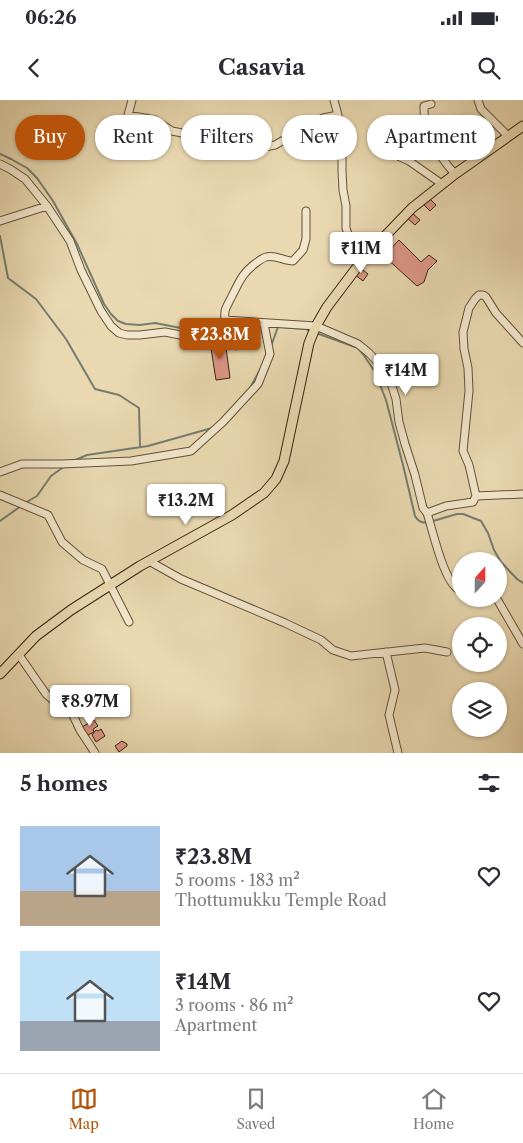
<!DOCTYPE html>
<meta charset="utf-8">
<style>
:root{--surface:#fff;--page:#f2f2f3;--text:#2b2b33;--muted:#7c7c81;--line:#e1e1e2;--accent:#b45309}
body{margin:0;font-family:"Libre Caslon Text",serif;background:var(--page);color:var(--text);height:100vh;display:flex;flex-direction:column;font-size:19px;white-space:nowrap}
*{box-sizing:border-box;margin:0}
p{font-size:16px;color:var(--muted)}
.icon{flex:none;width:28px;height:28px;fill:none;stroke:currentColor;stroke-width:2;stroke-linecap:round;stroke-linejoin:round}
.map{position:relative;height:653px;overflow:hidden}
.panel{display:flex;flex-direction:column;background:var(--surface);flex:1}
.panel>*{flex:none}
.banner{position:absolute;left:15px;top:15px;width:494px;height:45px;display:flex;gap:10px}
.needle{width:32px;rotate:21deg}
.fabs{position:absolute;left:452px;top:452px;display:grid;gap:10px}
.fabs a{display:grid;place-items:center;width:55px;height:55px;border-radius:50%;background:var(--surface);box-shadow:0 1px 4px #0004;font-size:25px}
.price{position:absolute;translate:-50% -42px;padding:0 11px;border-radius:5px;background:#fff;color:#222;font-size:16px;line-height:32px;filter:drop-shadow(0 1px 2px #0008)}
.price::after{content:'';position:absolute;left:50%;top:30px;width:15px;height:11px;margin-left:-8px;background:inherit;clip-path:polygon(0 0,100% 0,50% 100%)}
.price.current{background:var(--accent);color:#fff}
ul{padding:0;list-style:none}
li{display:flex;align-items:center;gap:15px;height:125px;padding:0 20px}
li span{display:grid;place-items:center;flex:none;width:140px;height:100px;border-radius:0px;color:#555}
li>.icon{margin-inline-start:auto}
span .icon{width:60px;height:60px;fill:#fffc;stroke-width:1}
li b{font-size:21px}
h2{display:flex;justify-content:space-between;align-items:center;height:60px;padding:0 20px;font-size:21px}
.pill{padding:0 18px;border-radius:22px;background:var(--surface);box-shadow:0 1px 4px #0004;font-size:18px;line-height:45px}
.pill.current{background:var(--accent);color:#fff}
.status{display:flex;justify-content:space-between;align-items:center;height:35px;padding:0 25px;background:var(--surface);direction:ltr}
.status svg{height:14px;fill:currentColor}
header{display:flex;justify-content:space-between;align-items:center;height:65px;padding:0 20px;background:var(--surface);font-size:22px;font-weight:800}
.tabs{display:flex;justify-content:space-around;align-items:center;height:70px;border-top:1px solid var(--line);background:var(--surface);font-size:14px;color:var(--muted)}
.tabs a{display:grid;justify-items:center;gap:2px}
.tabs .current{color:var(--accent)}
.map>svg:first-child{display:block}
.lines{fill:none;stroke-linecap:round;stroke-linejoin:round}
.stream{stroke:#737d72;stroke-width:2}
.building{fill:#dd9789;stroke:#38240d}
.minor-casing{stroke:#645136;stroke-width:9}
.major-casing{stroke:#38240d;stroke-width:11}
.minor{stroke:#f1e6cc;stroke-width:7}
.major{stroke:#e9d8b0;stroke-width:9}
</style>
<div class="status"><b>06:26</b><svg viewBox="0 0 49 12"><path d="M0 12V9h3v3zM5 12V6h3v6zM10 12V3h3v9zM15 12V0h3v12zM26 1h20v11H26zM47 4h2v5h-2z"/></svg></div>
<header><svg class="icon" aria-label="back" viewBox="0 0 24 24"><path d="M15 5l-7 7 7 7"/></svg>Casavia<svg class="icon" aria-label="search" viewBox="0 0 24 24"><circle cx="10" cy="10" r="6"/><path d="M15 15l6 6"/></svg></header>
<div class="map">
<svg width="523" height="653" viewBox="0 0 523 653">
<rect width="100%" height="100%" fill="#e9d8b0"/>
<filter id="stains"><feTurbulence type="fractalNoise" baseFrequency=".004" numOctaves="4"/><feColorMatrix values="0 0 0 0 .2 0 0 0 0 .09 0 0 0 0 .02 0 0 0 .5 -.17"/></filter>
<radialGradient id="worn" r=".72"><stop offset=".6" stop-color="#630" stop-opacity="0"/><stop offset="1" stop-color="#630" stop-opacity=".3"/></radialGradient>
<g class="lines">
<!-- stream -->
<path class="stream" d="M0,54L11,59L27,68L37,78L53,101L77,144L104,204L111,214L118,221L126,224L140,225L155,223L191,230L207,224L219,221L222,222
M0,136L8,178L36,199L66,239L95,289L119,295L139,308L140,346
M232,224L262,226
M267,226L306,229L311,232
M316,233L358,248L363,254L375,272L386,300L403,365L415,416C418,421 422,424 428,422
M271,246L278,227
M250,288L261,268
M73,361L87,355L148,346L212,328
M25,403L37,396L51,376L65,366
M0,421L21,406
M433,421L457,414H463L481,421L488,433L494,450L501,462L517,479L523,483"/>
</g>
<!-- building -->
<path class="building" d="M405,46L416,50L412,58L402,54Z
M430,99L436,105L430,111L424,105Z
M411,112L420,120L415,125L406,117Z
M399,140L421,162L429,155L437,161L428,170L424,182L417,186L384,156Z
M359,167L368,174L363,181L354,174Z
M232,234L240,235L237,250L229,248Z
M225,240L230,278L216,280L210,242Z
M94,620L98,626L93,629L94,632L88,635L82,627Z
M101,629L105,636L96,642L92,635L96,630L98,631Z
M122,641L127,644V646L119,652L115,646Z"/>
<g class="lines">
<defs>
<path id="minor" d="M132,0L128,15L155,20L172,31L222,41L231,44L254,49L275,45L323,18L338,15L342,41V71L343,90L346,106V128L348,134L364,158
M334,0L338,15
M478,0L481,9L508,36
M431,4L424,6C423,33 438,55 455,74
M389,52L409,61L442,84
M0,64L10,69L25,79L47,106L70,141L81,170L101,211L111,226L119,233L127,235H140L165,232L190,237L200,236L221,228L225,220
M0,121L47,106
M225,220L316,226L358,244L369,253L385,270L391,283L396,299L399,322L405,344L415,375L423,408L427,413C433,431 444,485 461,491
M225,220C224,209 226,208 231,198C239,183 241,174 256,163C259,161 262,158 266,157C275,154 283,161 293,161L303,150L306,139V111
M0,372L22,364H62L131,361L191,351L223,322L258,284L270,254L264,224
M0,395L48,415L62,442L83,460L102,469L129,522
M476,396L523,394
M427,413L446,406L473,402L476,396L469,365L463,351L469,291L468,268L464,249L463,232L469,208L475,199L479,195H483L486,197L496,213L523,243
M149,461L181,479L285,523L321,540L333,550L351,556L425,548L447,552
M497,499L523,544
M386,552L395,590L389,615L398,653
M19,555L46,594L53,600L67,606L70,609L80,630L95,653"/>
<path id="major" d="M0,574L36,536L71,510L140,466L232,415L264,393L276,379L284,361L309,243L316,226L327,207L364,158L412,108L455,74L523,26"/>
</defs>
<!-- minor casing -->
<use href="#minor" class="minor-casing"/>
<!-- major casing -->
<use href="#major" class="major-casing"/>
<!-- minor -->
<use href="#minor" class="minor"/>
<!-- major -->
<use href="#major" class="major"/>
</g>
<rect width="100%" height="100%" filter="url(#stains)"/>
<rect width="100%" height="100%" fill="url(#worn)"/>
</svg>
<div class="fabs">
<a><svg class="needle" viewBox="-14 -14 28 28"><path d="M0-13l5 13h-10z" fill="#e53935"/><path d="M0 13l5-13h-10z" fill="#7c7c81"/></svg></a>
<a><svg class="icon" aria-label="locate" viewBox="0 0 24 24"><circle cx="12" cy="12" r="6"/><path d="M12 2v4M12 18v4M2 12h4M18 12h4"/></svg></a>
<a><svg class="icon" aria-label="layers" viewBox="0 0 24 24"><path d="M12 4l9 5-9 5-9-5zM3 14l9 5 9-5"/></svg></a>
</div>
<b class="price" style="left:361px;top:174px">₹11M</b>
<b class="price current" style="left:220px;top:260px">₹23.8M</b>
<b class="price" style="left:406px;top:296px">₹14M</b>
<b class="price" style="left:186px;top:426px">₹13.2M</b>
<b class="price" style="left:90px;top:627px">₹8.97M</b>
<div class="banner">
<a class="pill current">Buy</a>
<a class="pill">Rent</a>
<a class="pill">Filters</a>
<a class="pill">New</a>
<a class="pill">Apartment</a>
</div>
</div>
<section class="panel">
<h2>5 homes<svg class="icon" aria-label="filters" viewBox="0 0 24 24"><path d="M4 7h16M4 17h16"/><circle cx="9" cy="7" r="2"/><circle cx="15" cy="17" r="2"/></svg></h2>
<ul>
<li><span style="background:linear-gradient(#a9c7e8 65%,#b9a48a 0)"><svg class="icon" aria-label="home" viewBox="0 0 24 24"><path d="M3 11l9-7 9 7M6 9v11h12V9"/></svg></span><div><b>₹23.8M</b><p>5 rooms · 183 m²</p><p>Thottumukku Temple Road</p></div><svg class="icon" aria-label="heart" viewBox="0 0 24 24"><path d="M12 20l-8-8c-3-5 5-10 8-4 3-6 11-1 8 4z"/></svg></li>
<li><span style="background:linear-gradient(#bfe0f5 70%,#9aa5b1 0)"><svg class="icon" aria-label="home" viewBox="0 0 24 24"><path d="M3 11l9-7 9 7M6 9v11h12V9"/></svg></span><div><b>₹14M</b><p>3 rooms · 86 m²</p><p>Apartment</p></div><svg class="icon" aria-label="heart" viewBox="0 0 24 24"><path d="M12 20l-8-8c-3-5 5-10 8-4 3-6 11-1 8 4z"/></svg></li>
</ul>
</section>
<nav class="tabs">
<a class="current"><svg class="icon" aria-label="map" viewBox="0 0 24 24"><path d="M3 6l6-2 6 2 6-2v14l-6 2-6-2-6 2zM9 4v14M15 6v14"/></svg>Map</a>
<a><svg class="icon" aria-label="saved" viewBox="0 0 24 24"><path d="M7 4h10v16l-5-4-5 4z"/></svg>Saved</a>
<a><svg class="icon" aria-label="home" viewBox="0 0 24 24"><path d="M3 11l9-7 9 7M6 9v11h12V9"/></svg>Home</a>
</nav>
